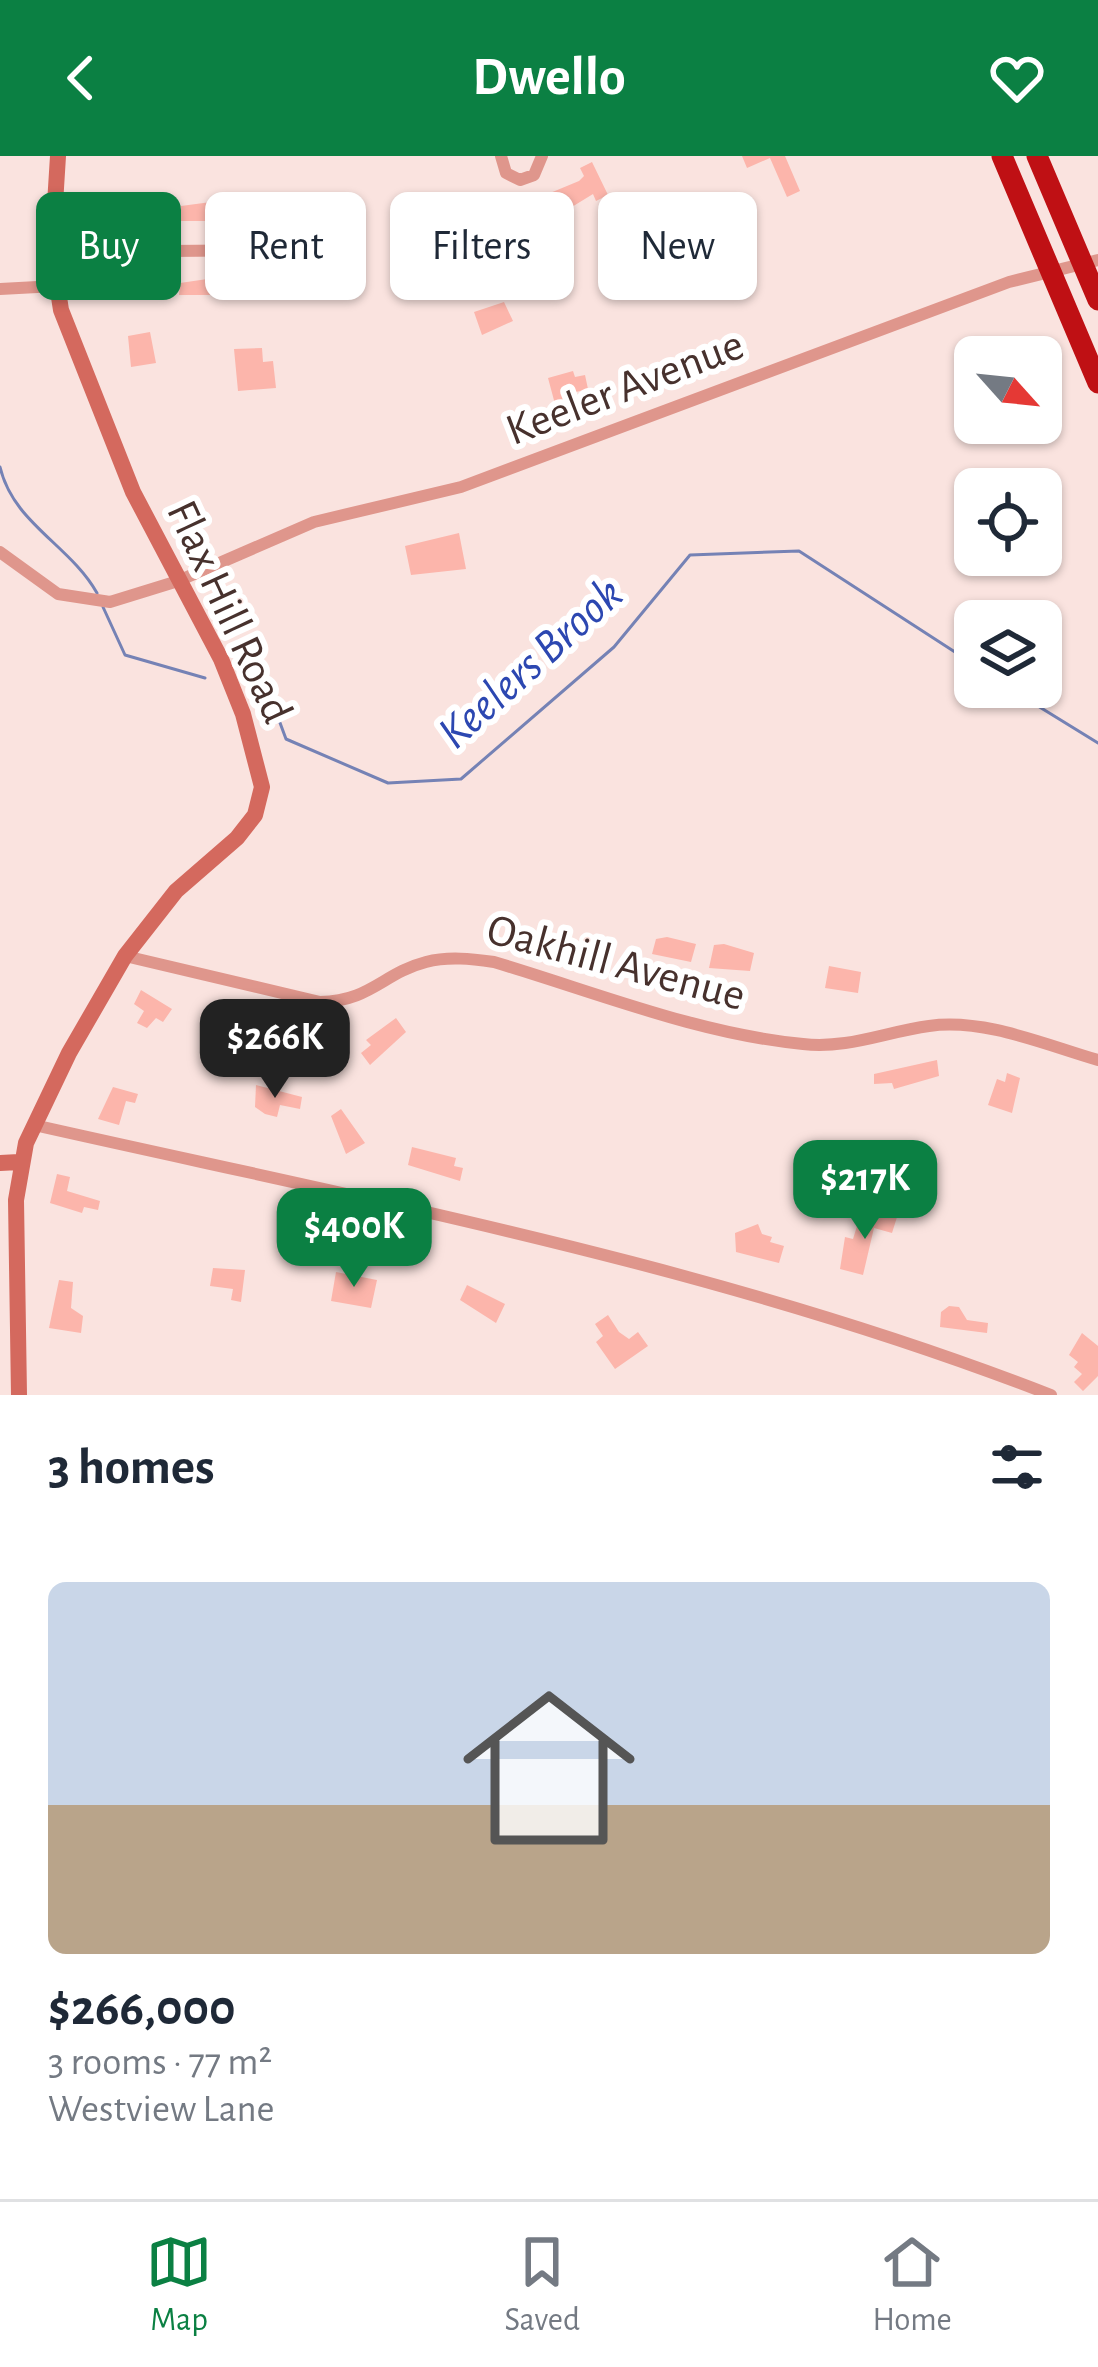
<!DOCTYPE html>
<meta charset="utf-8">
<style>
:root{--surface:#fff;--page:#f6f6f7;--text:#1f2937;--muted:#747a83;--line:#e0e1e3;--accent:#0b8043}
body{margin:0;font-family:"Alegreya Sans",sans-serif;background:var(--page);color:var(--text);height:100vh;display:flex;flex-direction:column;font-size:45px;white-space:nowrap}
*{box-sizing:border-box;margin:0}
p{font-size:39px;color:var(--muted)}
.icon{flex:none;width:66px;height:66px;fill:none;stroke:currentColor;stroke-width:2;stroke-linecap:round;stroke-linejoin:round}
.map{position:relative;height:1239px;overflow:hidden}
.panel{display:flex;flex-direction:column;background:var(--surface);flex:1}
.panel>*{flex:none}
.top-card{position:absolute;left:36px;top:36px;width:1026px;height:108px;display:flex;gap:24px}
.needle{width:78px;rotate:117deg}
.buttons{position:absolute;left:954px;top:180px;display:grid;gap:24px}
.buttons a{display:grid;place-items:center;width:108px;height:108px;border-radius:18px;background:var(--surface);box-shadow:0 3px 9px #0004;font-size:60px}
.price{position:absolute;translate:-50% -102px;padding:0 27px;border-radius:24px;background:var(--accent);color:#fff;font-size:39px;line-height:78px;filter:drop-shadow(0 3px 6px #0008)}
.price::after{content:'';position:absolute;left:50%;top:72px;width:36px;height:27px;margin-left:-18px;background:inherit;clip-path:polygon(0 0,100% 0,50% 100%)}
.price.on{background:#222;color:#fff}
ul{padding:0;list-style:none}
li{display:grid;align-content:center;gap:24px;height:636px;padding:0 48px}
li+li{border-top:3px solid var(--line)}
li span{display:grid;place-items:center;height:372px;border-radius:18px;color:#555}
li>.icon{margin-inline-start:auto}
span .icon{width:216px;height:216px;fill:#fffc;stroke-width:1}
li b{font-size:51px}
h2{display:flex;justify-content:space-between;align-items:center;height:144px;padding:0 48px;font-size:51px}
.tag{padding:0 42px;border-radius:18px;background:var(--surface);box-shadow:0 3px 9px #0004;font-size:42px;line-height:108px}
.tag.on{background:var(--accent);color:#fff}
header{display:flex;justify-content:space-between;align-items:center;height:156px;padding:0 48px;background:var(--accent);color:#fff;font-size:54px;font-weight:700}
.dock{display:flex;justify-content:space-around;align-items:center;height:168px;border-top:3px solid var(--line);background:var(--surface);font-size:33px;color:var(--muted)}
.dock a{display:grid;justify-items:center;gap:6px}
.dock .on{color:var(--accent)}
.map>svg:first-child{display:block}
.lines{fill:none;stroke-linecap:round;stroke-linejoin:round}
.stream{stroke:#7582b5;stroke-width:3}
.building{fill:#fcb5ab}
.street{stroke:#df968c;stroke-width:12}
.secondary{stroke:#d4695e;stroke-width:16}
.highway{stroke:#bf1014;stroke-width:21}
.labels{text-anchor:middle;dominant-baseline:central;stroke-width:12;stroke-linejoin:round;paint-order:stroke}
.street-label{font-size:45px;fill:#47312d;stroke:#fff}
.water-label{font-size:48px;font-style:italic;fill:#2c47b1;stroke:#fff}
</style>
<header><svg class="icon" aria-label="back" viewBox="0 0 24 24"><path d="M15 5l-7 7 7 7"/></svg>Dwello<svg class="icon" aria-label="heart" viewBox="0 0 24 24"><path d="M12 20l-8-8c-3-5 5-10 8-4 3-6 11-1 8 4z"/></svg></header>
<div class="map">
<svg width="1098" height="1239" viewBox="0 0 1098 1239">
<rect width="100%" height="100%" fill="#fae3df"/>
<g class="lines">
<!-- stream -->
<path class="stream" d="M0,311C13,367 70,389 97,437
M103,451L125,499L205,522
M1007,531L1098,587
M257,539L276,556L286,583L388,627L461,623L614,491L690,399L799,395L975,509"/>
</g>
<!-- building -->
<path class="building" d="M742,0H785L800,35L787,41L770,2L747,12Z
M592,6L608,39L596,45L593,38L549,65L538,42L579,25L584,20L580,12Z
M211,46H280L279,65H181V50Z
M221,121L273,124L274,139H179L180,127Z
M504,146L513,165L482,179L474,156Z
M150,176L156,207L131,211L128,180Z
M262,192L263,206L273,205L276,232L238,235L234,193Z
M573,215L575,221L585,219L588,233L576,236L577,243L555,248L548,222Z
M459,377L466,413L411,419L405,390Z
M667,781L696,788L691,806L652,798L656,783Z
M724,788L754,797L750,815L709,812L714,789Z
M829,810L861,816L858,837L825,832Z
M141,834L172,853L163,866L156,862L147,872L137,867L144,855L134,848Z
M396,862L406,876L370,909L361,897L371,889L366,884Z
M937,904L939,920L894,933L892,927L874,928V918Z
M1007,917L1020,922L1012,957L988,949L997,923L1005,926Z
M256,929L302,941L300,953L280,949L277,961L265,958L255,951Z
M113,931L138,938L135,947L126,945L119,969L98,963Z
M341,953L365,987L346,998L331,960Z
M412,991L456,1002L454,1010L463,1012L460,1025L408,1009Z
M57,1018L70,1021L67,1035L100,1045L98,1054L84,1051L82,1057L50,1047Z
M881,1053L898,1058L892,1077L874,1072L863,1119L840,1113L845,1081L853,1083L857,1070L878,1064Z
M758,1068L762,1078L772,1081L770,1086L784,1090L779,1107L736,1096L735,1077Z
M213,1112L245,1114L241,1146L231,1144L233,1133L210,1130Z
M336,1116L377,1124L371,1152L331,1145Z
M59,1124L73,1126L71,1152L83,1160L81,1177L49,1172Z
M467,1129L505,1148L496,1167L460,1144Z
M949,1150L959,1151L967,1164L988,1167L987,1177L940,1171L941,1156Z
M608,1159L619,1176L629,1183L638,1176L648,1190L615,1213L596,1186L603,1180L595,1168Z
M1082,1177L1098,1190V1220L1083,1235L1074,1226L1082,1218L1074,1211L1078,1206L1069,1199Z"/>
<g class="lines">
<!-- street -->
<path class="street" d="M501,0L506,17L520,24L534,19L542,0
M52,96L271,94
M0,133L56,130
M0,396L58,438L110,446L178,425L314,366L461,331L1009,126L1098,104
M125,800L320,846C371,845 383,817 426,806C449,800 472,803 494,806C595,836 698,878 803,888C848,893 885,876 929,870C984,862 1046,889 1098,904
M34,969C376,1046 723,1111 1051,1239"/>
<!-- secondary -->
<path class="secondary" d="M0,1007L19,1006
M19,1239L16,1044L26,987L69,897L125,800L176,735L237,682L255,659L262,631L243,558L221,503L133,336L61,154L52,96L58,0"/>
<!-- highway -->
<path class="highway" d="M1002,0L1098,227
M1037,0L1098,144"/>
</g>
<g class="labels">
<!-- street labels -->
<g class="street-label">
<text transform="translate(625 232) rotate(-21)">Keeler Avenue</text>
<text transform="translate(229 456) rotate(65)">Flax Hill Road</text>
<text transform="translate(616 807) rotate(15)">Oakhill Avenue</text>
</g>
<!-- water labels -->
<g class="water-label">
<text transform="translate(531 508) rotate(-42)">Keelers Brook</text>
</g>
</g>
</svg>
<div class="buttons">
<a><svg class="needle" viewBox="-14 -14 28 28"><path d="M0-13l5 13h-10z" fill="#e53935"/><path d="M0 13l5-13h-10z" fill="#747a83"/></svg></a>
<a><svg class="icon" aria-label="locate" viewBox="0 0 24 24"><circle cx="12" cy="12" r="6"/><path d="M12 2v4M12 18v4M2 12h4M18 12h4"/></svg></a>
<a><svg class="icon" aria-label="layers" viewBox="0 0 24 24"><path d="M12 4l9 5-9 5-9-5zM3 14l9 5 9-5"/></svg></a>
</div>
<b class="price on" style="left:275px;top:945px">$266K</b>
<b class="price" style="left:865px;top:1086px">$217K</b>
<b class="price" style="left:354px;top:1134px">$400K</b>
<div class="top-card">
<a class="tag on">Buy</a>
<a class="tag">Rent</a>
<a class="tag">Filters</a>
<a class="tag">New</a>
</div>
</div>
<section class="panel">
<h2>3 homes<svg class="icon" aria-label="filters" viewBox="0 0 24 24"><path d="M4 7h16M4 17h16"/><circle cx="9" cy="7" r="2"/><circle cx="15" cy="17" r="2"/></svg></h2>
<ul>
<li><span style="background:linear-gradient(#c9d6e8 60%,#b9a48a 0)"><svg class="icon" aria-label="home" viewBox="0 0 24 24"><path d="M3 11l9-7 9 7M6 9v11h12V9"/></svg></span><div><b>$266,000</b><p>3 rooms · 77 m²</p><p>Westview Lane</p></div></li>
</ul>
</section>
<nav class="dock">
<a class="on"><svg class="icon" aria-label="map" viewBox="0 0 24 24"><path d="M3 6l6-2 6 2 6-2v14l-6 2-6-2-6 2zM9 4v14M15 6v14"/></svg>Map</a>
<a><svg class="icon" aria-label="saved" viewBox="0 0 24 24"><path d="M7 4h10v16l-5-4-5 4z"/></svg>Saved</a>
<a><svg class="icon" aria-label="home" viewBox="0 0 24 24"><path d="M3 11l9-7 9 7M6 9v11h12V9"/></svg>Home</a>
</nav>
